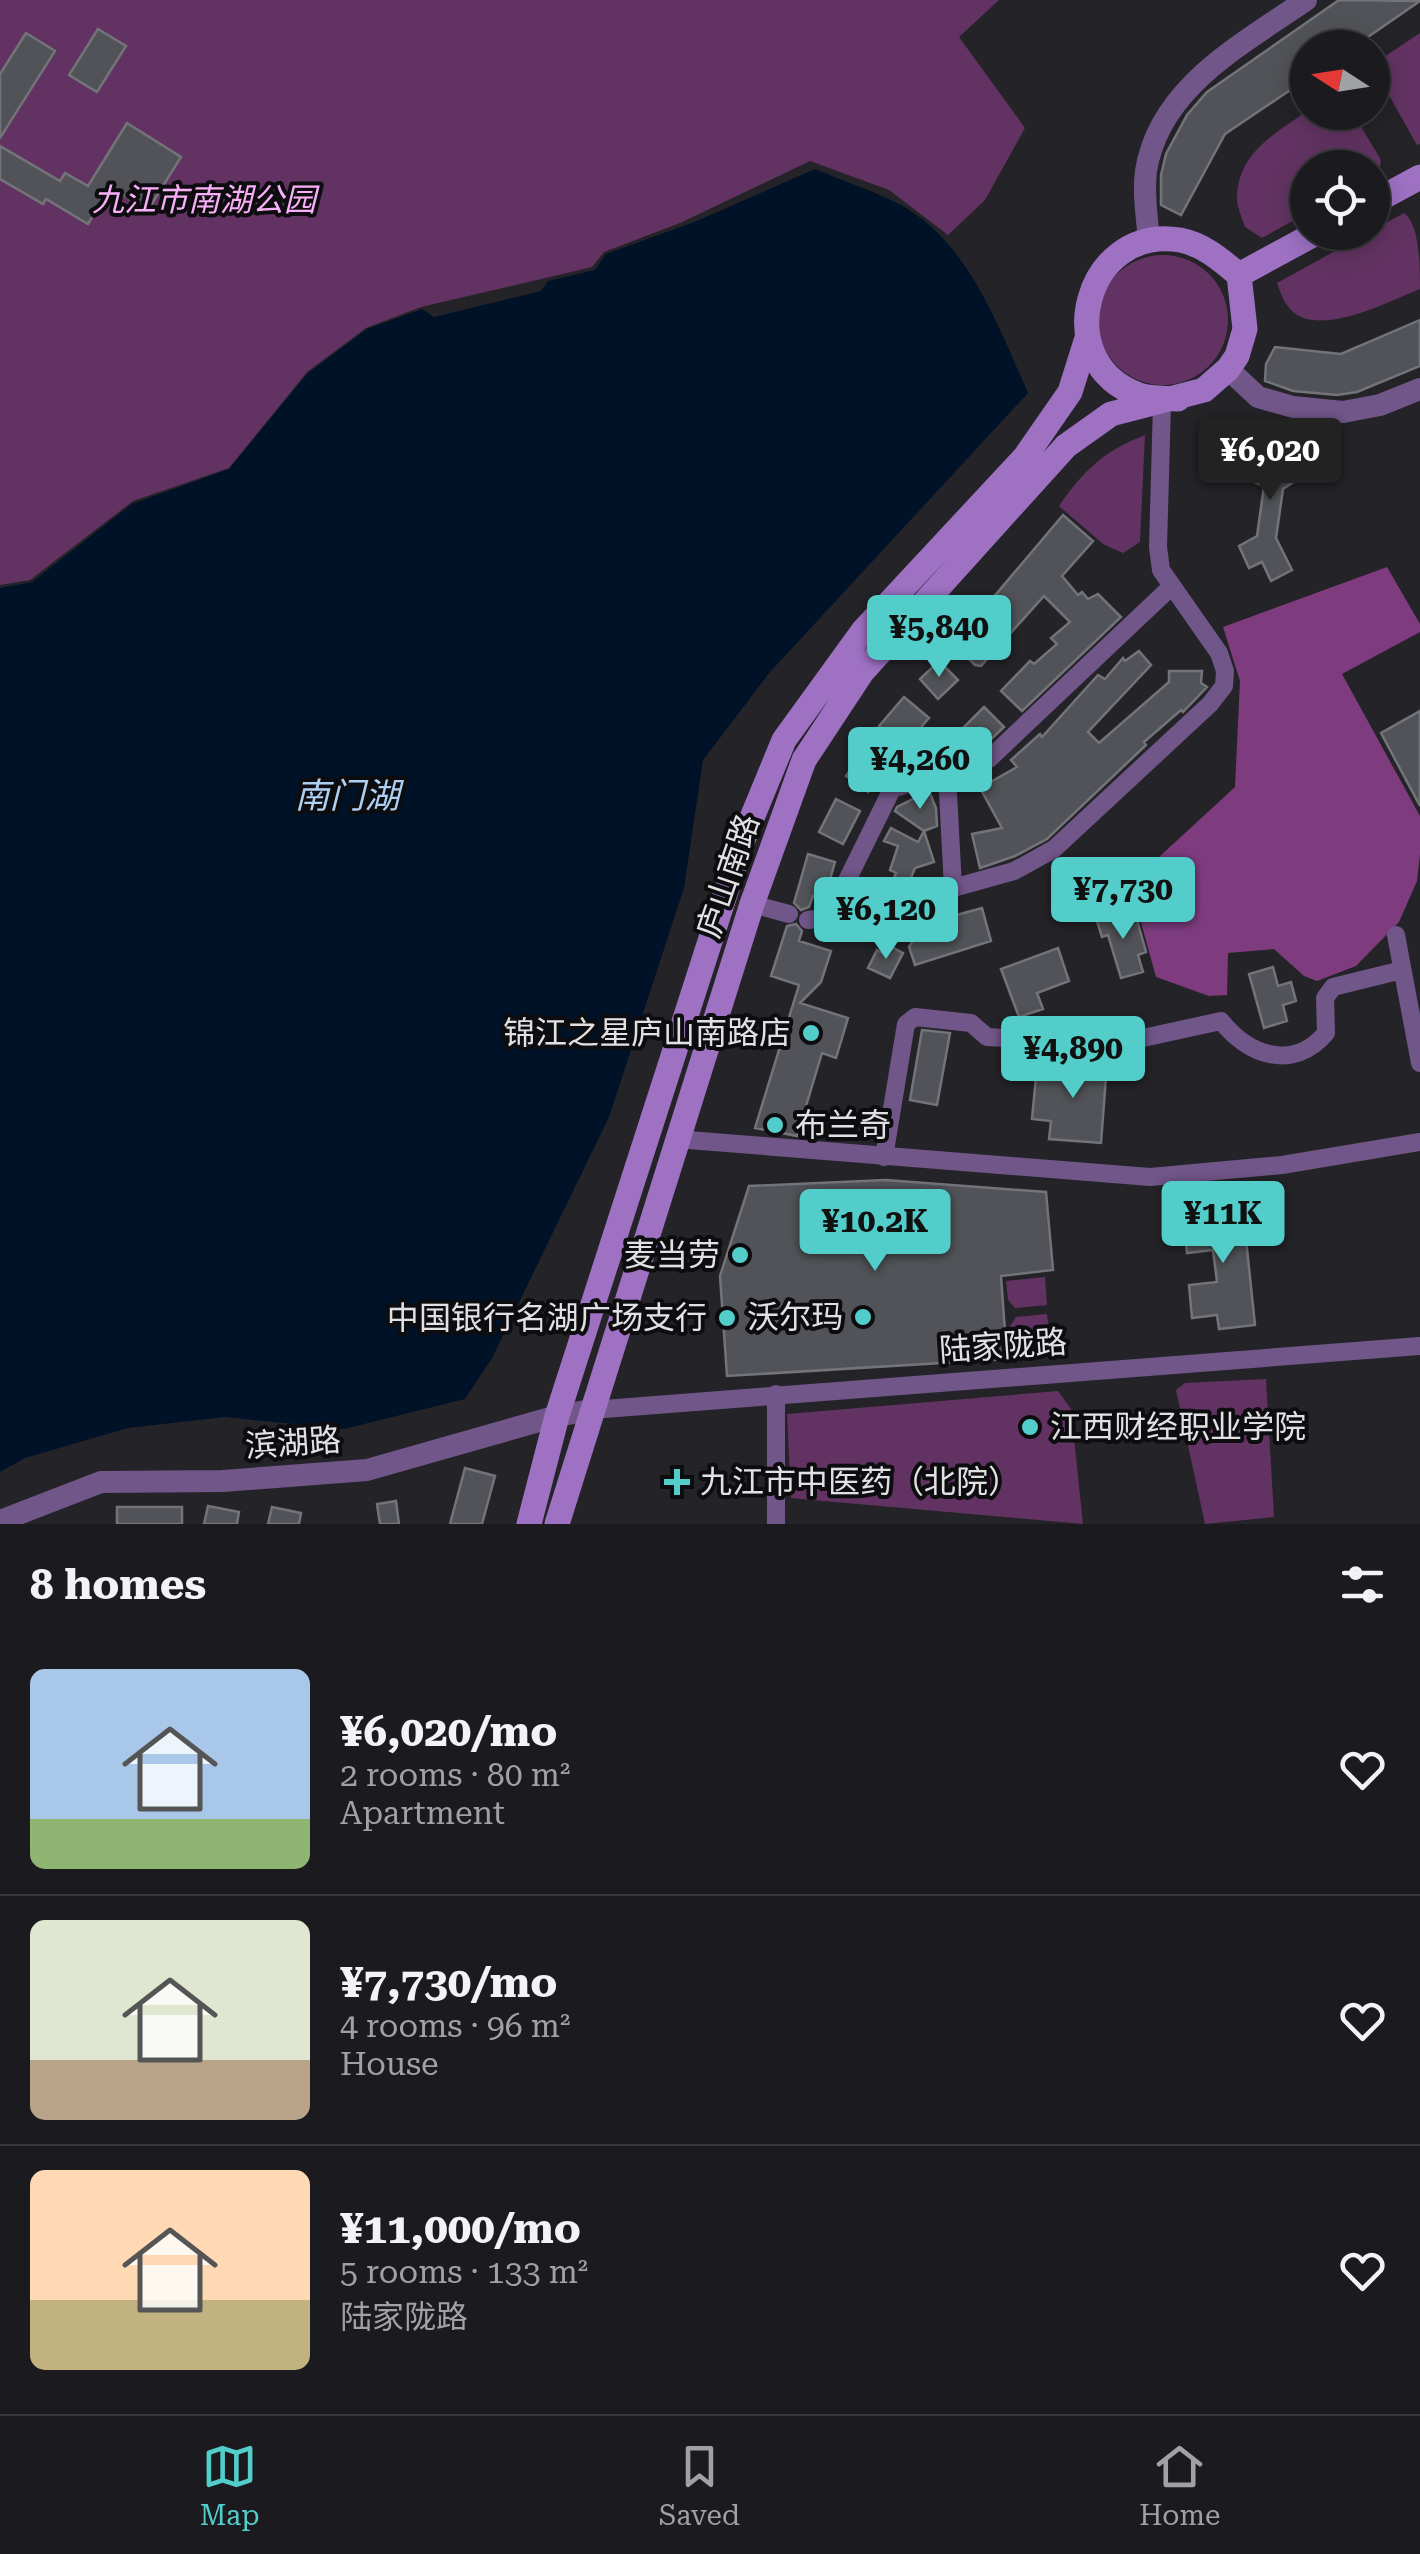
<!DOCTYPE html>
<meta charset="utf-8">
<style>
:root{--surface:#1b1a1e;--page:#28272b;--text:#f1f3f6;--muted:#a0a1a4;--line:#39383c;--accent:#53cdca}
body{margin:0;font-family:"Roboto Serif","Noto Sans SC",serif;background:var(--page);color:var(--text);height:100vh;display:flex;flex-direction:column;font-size:38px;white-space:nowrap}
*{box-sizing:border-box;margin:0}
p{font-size:32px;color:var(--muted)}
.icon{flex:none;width:55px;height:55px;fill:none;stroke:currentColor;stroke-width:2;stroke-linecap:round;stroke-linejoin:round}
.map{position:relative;height:1524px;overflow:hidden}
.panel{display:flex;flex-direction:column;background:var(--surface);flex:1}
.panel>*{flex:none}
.needle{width:65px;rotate:282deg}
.fabs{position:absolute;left:1290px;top:30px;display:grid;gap:20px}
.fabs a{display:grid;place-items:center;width:100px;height:100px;border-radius:50%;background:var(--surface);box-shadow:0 5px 25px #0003,0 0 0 2px var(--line);font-size:50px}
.price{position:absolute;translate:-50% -85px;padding:0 22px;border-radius:10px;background:var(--accent);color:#111;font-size:32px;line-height:65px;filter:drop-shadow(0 2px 5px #0008)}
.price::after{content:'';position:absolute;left:50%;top:60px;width:30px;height:22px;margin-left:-15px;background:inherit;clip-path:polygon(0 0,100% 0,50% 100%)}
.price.on{background:#222;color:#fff}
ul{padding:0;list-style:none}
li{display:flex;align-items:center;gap:30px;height:250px;padding:0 30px}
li+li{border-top:2px solid var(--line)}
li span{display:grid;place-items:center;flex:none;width:280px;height:200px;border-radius:15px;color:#555}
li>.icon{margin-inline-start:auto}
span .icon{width:120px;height:120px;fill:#fffc;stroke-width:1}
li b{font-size:42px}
h2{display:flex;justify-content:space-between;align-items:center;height:120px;padding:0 30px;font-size:42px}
.dock{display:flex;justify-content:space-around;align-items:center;height:140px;border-top:2px solid var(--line);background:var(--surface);font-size:28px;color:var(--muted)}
.dock a{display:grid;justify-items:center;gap:5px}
.dock .on{color:var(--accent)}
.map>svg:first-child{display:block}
.green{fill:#623362}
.forest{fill:#7e3c7f}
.water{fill:#001227}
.building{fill:#515358;stroke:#727479;stroke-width:2.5}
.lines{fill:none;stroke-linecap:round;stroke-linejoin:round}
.minor{stroke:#715689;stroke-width:18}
.tertiary{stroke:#715689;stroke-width:22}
.secondary{stroke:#9e71c3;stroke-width:25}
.poi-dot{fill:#53cdca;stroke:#0d0d0f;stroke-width:4}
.labels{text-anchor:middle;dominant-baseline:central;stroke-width:8;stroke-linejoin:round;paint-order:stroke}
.park-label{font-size:32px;font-style:italic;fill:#f9aff8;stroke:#0d0d0f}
.street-label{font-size:32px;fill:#e1e1e4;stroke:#0d0d0f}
.poi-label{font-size:32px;fill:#e1e1e4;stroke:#0d0d0f;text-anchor:end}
.water-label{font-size:35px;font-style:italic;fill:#adcff3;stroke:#0d0d0f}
</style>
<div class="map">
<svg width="1420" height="1524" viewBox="0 0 1420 1524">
<rect width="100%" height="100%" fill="#242328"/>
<!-- green -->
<path class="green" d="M0,0H999L959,37L1025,128L985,200L948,235L889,190L810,161L680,223L604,252L592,267L421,307L366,328L307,372L229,468L133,501L30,580L0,585Z
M1420,33V144L1417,145L1372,65Z
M1307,111L1353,113L1381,160L1379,174L1373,178L1372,168H1308L1307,213L1262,238L1245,227C1242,218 1236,205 1237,196C1239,152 1276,133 1307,111Z
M1404,213C1420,225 1420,266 1420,289C1389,301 1312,343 1287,305C1282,299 1280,290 1277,283Z
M1098 320a65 65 0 1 1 130 0a65 65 0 1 1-130 0Z
M1145,435L1140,542L1123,553L1103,544L1059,506C1083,471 1105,450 1145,435Z
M1045,1277L1047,1305L1015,1308L1008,1300L1006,1281Z
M1047,1314L1050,1344L1012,1348L1010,1326L1016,1317Z
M1266,1379L1274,1517L1205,1524L1176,1390L1185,1383Z
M1058,1391L1071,1409L1083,1524L791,1498L787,1414Z"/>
<!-- forest -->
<path class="forest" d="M1387,567L1420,624V632L1342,674L1420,816V854L1417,881L1399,922L1356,966L1317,981L1304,976L1274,949L1228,953L1227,995L1209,996L1156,977L1140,919L1093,909L1146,869L1235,787L1240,681L1223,627Z"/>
<!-- water -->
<path class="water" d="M815,169C843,181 874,191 901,205C969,243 998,326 1028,393L770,672L703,760L684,888L609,1117L492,1358L465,1399L344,1429L225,1417L128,1428L25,1458L0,1472V588L32,582L132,504L229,469L308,373L367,329L422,309L434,317L541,291L548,281L595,270L606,254L697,221Z"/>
<!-- building -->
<path class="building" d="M1339,0L1420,1L1352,48H1308V78L1225,134L1181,215L1161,205V175L1166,154L1187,115L1207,92Z
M98,29L126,46L97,92L69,75Z
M26,33L55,51L0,138V74Z
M127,123L181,157L148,210L110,187L88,224L46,199L43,204L0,179V146L60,181L65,173L88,186Z
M1420,320V366L1357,392L1337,395L1293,391L1265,381L1266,364L1275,347L1341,354Z
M1254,444L1271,447L1282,457L1297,449L1312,470L1283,489L1276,538L1292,570L1271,581L1262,562L1249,568L1239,546L1257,536L1264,486L1245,478L1239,466L1243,451Z
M1063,515L1093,541L1062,576L1078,595L1082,592L1088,599L1098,594L1121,617L1022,711L1001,691L1030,661L1034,664L1057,644L1051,638L1070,622L1044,596L981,666L975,665L954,644Z
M1139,651L1151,665L1088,732L1099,743L1169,682V671H1202L1201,683L1207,687L1183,712L1181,710L1144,742L1146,745L1047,839L1015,856L980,868L972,834L1002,828L980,788L1017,767L1011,760L1040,734L1042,737L1098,675L1105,679L1123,658L1125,661Z
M939,661L958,680L938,699L920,679Z
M904,697L929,718L904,747L879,726Z
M984,707L1004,727L983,747L964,727Z
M1420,711V806L1381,733Z
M867,745L890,761L868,792L846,776Z
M929,791L936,808L937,826L924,831L895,811L897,807Z
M836,799L860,811L843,844L819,832Z
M891,828L918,842L924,831L934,862L915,868L908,885L901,883L891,924L867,918L875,886L884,889L887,878L893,880L896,873L890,870L898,846L884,841Z
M808,854L835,862L824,900L813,896L809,907L801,910L794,903Z
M982,908L991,941L915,965L909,947L920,928L927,923Z
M1094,912L1137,920L1146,952L1138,955L1143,972L1121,978L1108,935L1102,937Z
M796,924L802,931L799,941L831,951L821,982L800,1003L848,1018L836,1058L822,1053L797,1136L755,1128L799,985L771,976L787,926Z
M888,945L903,953L890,978L868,968L877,950L884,954Z
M1058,948L1069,981L1037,993L1043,1009L1019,1017L1001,969Z
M1273,967L1278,986L1291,982L1296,1001L1283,1005L1287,1021L1264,1028L1249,974Z
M922,1030L950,1033L937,1105L910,1100Z
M1056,1060L1107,1064L1101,1143L1049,1139L1051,1121L1032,1119L1036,1077L1054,1078Z
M886,1180L1046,1192L1053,1270L1001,1276L1007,1359L727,1376L720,1276L749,1186Z
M1242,1201L1255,1325L1219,1329L1217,1315L1192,1318L1189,1285L1217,1282L1213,1250L1187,1253L1184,1219L1212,1216L1210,1204Z
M465,1468L495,1476L482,1524H450Z
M396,1501L399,1524H380L377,1504Z
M208,1506L239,1512L237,1524H204Z
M117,1507H182V1524H117Z
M272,1507L301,1513L299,1524H268Z"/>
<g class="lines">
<!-- minor -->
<path class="minor" d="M947,774L953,888L1014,871L1054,849L1210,704L1224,686L1225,671L1219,653L1161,570L1158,547L1162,403
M752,904L789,914
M808,920L829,917L892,789L989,759L1172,586
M906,928L924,898L953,888
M1396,935L1420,1063
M676,1139L1150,1177L1282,1165L1420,1142
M884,1157L906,1024L915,1017L971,1023L987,1037L1120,1043L1221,1021C1248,1055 1293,1072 1326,1033L1325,998L1333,987L1402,970
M591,1410L1420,1346
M776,1524V1394"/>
<!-- tertiary -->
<path class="tertiary" d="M1149,241C1147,217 1143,194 1146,171C1159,87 1243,44 1306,0
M1228,369L1258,397L1293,407L1343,412L1380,405L1420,389
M0,1521L101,1482L223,1481L367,1470L557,1416L591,1410"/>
<!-- secondary -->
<path class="secondary" d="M1372,203L1420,177
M1239,275L1318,232
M529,1524L557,1416L742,842L784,740L863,631L1025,457L1070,392L1087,338
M557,1524L752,904L804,760L862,672L1066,446L1111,414L1204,390L1228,369L1237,356L1245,329L1239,275C1222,261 1203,244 1180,240C1085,224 1048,363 1139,395C1150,399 1166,398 1178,399"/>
</g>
<!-- markers -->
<g class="poi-dot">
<circle cx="811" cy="1033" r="10"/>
<circle cx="775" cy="1125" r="10"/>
<circle cx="740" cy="1255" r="10"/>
<circle cx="863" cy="1317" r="10"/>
<circle cx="727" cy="1318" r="10"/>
<circle cx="1030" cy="1427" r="10"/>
<path d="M672 1467h10v10h10v10h-10v10h-10v-10h-10v-10h10z"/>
</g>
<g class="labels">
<!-- park labels -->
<g class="park-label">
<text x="204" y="200">九江市南湖公园</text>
</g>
<!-- street labels -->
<g class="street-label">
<text transform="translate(728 876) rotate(-71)">庐山南路</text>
<text transform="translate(1003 1346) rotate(-4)">陆家陇路</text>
<text transform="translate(293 1443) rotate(-4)">滨湖路</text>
</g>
<!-- poi labels -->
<g class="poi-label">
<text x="791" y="1033">锦江之星庐山南路店</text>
<text x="795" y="1125" text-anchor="start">布兰奇</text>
<text x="720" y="1255">麦当劳</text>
<text x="843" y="1317">沃尔玛</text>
<text x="707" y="1318">中国银行名湖广场支行</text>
<text x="1050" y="1427" text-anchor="start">江西财经职业学院</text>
<text x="700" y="1482" text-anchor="start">九江市中医药（北院）</text>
</g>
<!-- water labels -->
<g class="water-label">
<text x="347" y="796">南门湖</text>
</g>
</g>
</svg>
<div class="fabs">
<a><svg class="needle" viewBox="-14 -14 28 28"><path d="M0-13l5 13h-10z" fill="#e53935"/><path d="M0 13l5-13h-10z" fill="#a0a1a4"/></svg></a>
<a><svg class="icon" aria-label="locate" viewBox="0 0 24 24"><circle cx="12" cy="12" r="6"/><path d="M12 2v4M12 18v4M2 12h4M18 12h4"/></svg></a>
</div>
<b class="price on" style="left:1270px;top:503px">¥6,020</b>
<b class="price" style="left:939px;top:680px">¥5,840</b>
<b class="price" style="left:920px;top:812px">¥4,260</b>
<b class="price" style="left:1123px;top:942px">¥7,730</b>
<b class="price" style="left:886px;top:962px">¥6,120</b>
<b class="price" style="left:1073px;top:1101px">¥4,890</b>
<b class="price" style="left:1223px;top:1266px">¥11K</b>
<b class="price" style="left:875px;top:1274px">¥10.2K</b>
</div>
<section class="panel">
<h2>8 homes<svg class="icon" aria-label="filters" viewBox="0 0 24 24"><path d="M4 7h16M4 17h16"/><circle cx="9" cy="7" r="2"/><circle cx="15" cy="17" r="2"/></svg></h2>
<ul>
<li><span style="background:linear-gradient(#a9c7e8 75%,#8fb573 0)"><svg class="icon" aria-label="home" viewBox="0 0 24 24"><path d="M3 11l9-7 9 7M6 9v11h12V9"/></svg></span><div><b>¥6,020/mo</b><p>2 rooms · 80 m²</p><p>Apartment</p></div><svg class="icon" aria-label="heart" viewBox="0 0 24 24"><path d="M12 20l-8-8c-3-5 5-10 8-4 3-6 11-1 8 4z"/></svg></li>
<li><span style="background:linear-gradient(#dfe7d0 70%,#b9a48a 0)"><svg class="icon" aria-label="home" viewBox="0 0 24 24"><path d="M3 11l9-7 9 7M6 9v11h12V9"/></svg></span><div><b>¥7,730/mo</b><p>4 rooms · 96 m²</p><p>House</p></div><svg class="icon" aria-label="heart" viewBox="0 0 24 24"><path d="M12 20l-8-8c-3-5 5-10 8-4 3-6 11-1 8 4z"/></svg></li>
<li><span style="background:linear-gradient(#ffd9b3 65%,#c2b280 0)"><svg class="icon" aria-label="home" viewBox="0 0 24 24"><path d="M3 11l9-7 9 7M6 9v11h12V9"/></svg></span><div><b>¥11,000/mo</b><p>5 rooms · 133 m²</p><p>陆家陇路</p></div><svg class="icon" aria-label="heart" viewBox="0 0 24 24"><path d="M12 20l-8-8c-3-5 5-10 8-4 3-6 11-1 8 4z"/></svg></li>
</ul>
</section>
<nav class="dock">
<a class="on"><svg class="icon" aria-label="map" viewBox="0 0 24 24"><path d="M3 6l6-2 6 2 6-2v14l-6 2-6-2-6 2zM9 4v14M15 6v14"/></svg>Map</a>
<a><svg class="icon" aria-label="saved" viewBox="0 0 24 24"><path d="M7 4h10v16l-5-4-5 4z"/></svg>Saved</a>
<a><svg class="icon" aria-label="home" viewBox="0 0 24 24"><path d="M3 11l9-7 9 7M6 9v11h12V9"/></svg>Home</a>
</nav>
